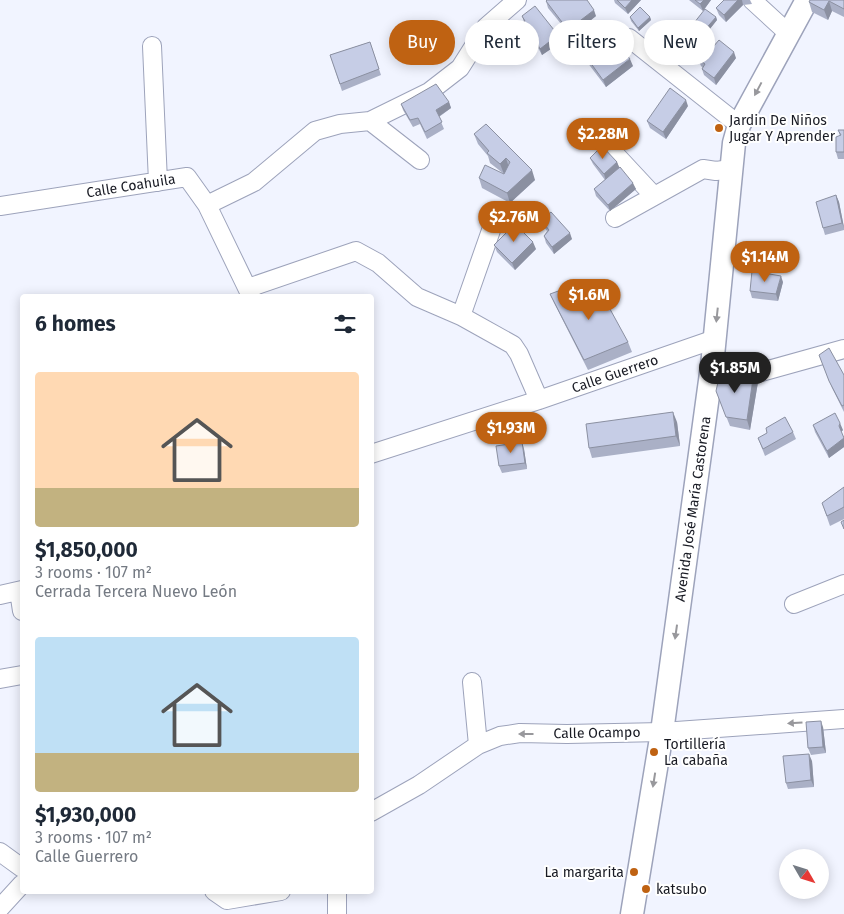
<!DOCTYPE html>
<meta charset="utf-8">
<style>
:root{--surface:#fff;--page:#f6f6f7;--text:#1f2937;--muted:#747a83;--accent:#bf6212}
body{margin:0;font-family:"Fira Sans",sans-serif;background:var(--page);color:var(--text);height:100vh;display:flex;flex-direction:column;font-size:19px;white-space:nowrap}
*{box-sizing:border-box;margin:0}
p{font-size:16px;color:var(--muted)}
.icon{flex:none;width:28px;height:28px;fill:none;stroke:currentColor;stroke-width:2;stroke-linecap:round;stroke-linejoin:round}
.map{position:relative;flex:1;overflow:hidden}
.sheet{position:absolute;left:20px;top:294px;width:354px;height:600px;display:flex;flex-direction:column;background:var(--surface);border-radius:5px;box-shadow:0 2px 12px #0003}
.sheet>*{flex:none}
.top-card{position:absolute;left:389px;top:20px;width:380px;height:45px;display:flex;gap:10px}
.needle{width:32px;rotate:129deg}
.controls{position:absolute;left:779px;top:849px;display:grid;gap:10px}
.controls a{display:grid;place-items:center;width:50px;height:50px;border-radius:50%;background:var(--surface);box-shadow:0 2px 12px #0003;font-size:25px}
.price{position:absolute;translate:-50% -42px;padding:0 11px;border-radius:18px;background:var(--accent);color:#fff;font-size:16px;line-height:32px;filter:drop-shadow(0 1px 2px #0008)}
.price::after{content:'';position:absolute;left:50%;top:30px;width:15px;height:11px;margin-left:-8px;background:inherit;clip-path:polygon(0 0,100% 0,50% 100%)}
.price.on{background:#222;color:#fff}
ul{padding:0;list-style:none}
li{display:grid;align-content:center;gap:10px;height:265px;padding:0 15px}
li span{display:grid;place-items:center;height:155px;border-radius:5px;color:#555}
li>.icon{margin-inline-start:auto}
span .icon{width:90px;height:90px;fill:#fffc;stroke-width:1}
li b{font-size:21px}
h2{display:flex;justify-content:space-between;align-items:center;height:60px;padding:0 15px;font-size:21px}
.chip{padding:0 18px;border-radius:22px;background:var(--surface);box-shadow:0 2px 12px #0003;font-size:18px;line-height:45px}
.chip.on{background:var(--accent);color:#fff}
.map>svg:first-child{display:block}
.lines{fill:none;stroke-linecap:round;stroke-linejoin:round}
.minor-casing{stroke:#9da3bb;stroke-width:20}
.tertiary-casing{stroke:#9da3bb;stroke-width:25}
.minor{stroke:#fff;stroke-width:18}
.tertiary{stroke:#fff;stroke-width:22}
.wall{fill:#aab0c6}
.shaded-wall{fill:#8b90a1}
.building{fill:#c6cde6;stroke:#8b90a1}
.oneway{fill:#98989c}
.poi-dot{fill:#bf6212;stroke:#fff;stroke-width:2}
.labels{text-anchor:middle;dominant-baseline:central;stroke-width:4;stroke-linejoin:round;paint-order:stroke}
.poi-label{font-size:14px;fill:#191b24;stroke:#fff;text-anchor:start}
.street-label{font-size:14px;fill:#191b24;stroke:#fff}
</style>
<div class="map">
<svg width="844" height="914" viewBox="0 0 844 914">
<rect width="100%" height="100%" fill="#f1f4ff"/>
<g class="lines">
<defs>
<path id="minor" d="M752,0L788,33
M629,38L739,125
M152,46L158,182
M370,121L420,160
M600,138L654,196
M207,205L254,182L315,131L340,124L370,121L429,92L460,68L486,27L517,0
M0,206L187,177L207,205L251,296
M615,218L703,169L716,171L731,169
M248,288L356,251L378,263L417,297L461,316L513,345L519,354L539,400
M461,316L495,219
M712,366L761,372L844,349
M371,454L539,400L715,339
M19,591L22,611
M0,595L22,590
M794,604L844,584
M0,679L22,675
M472,682L478,745
M371,812L419,785L478,745L500,736L520,733L567,734L662,732L844,719
M0,852L22,868
M214,891L227,900L281,891
M337,891V914
M0,908L22,884"/>
<path id="tertiary" d="M632,914L662,732L712,366L734,143L739,125L807,0"/>
</defs>
<!-- minor casing -->
<use href="#minor" class="minor-casing"/>
<!-- tertiary casing -->
<use href="#tertiary" class="tertiary-casing"/>
<!-- minor -->
<use href="#minor" class="minor"/>
<!-- tertiary -->
<use href="#tertiary" class="tertiary"/>
</g>
<!-- wall -->
<path class="wall" d="M614,0H641L628,14L615,3Z
M689,0H711L703,11Z
M724,0H750L752,4L743,5L726,22L719,15L716,8Z
M844,0V17L832,11L828,20L812,12L809,2Z
M546,1L596,16L571,36L548,8Z
M522,16L561,42L542,55L536,44L531,48L524,38L518,41L515,37L512,31L524,22Z
M630,17H650L651,20L639,31L631,21Z
M716,17L717,20L705,35L695,27L694,23Z
M370,42L381,75L342,91L330,55Z
M582,51L633,66L606,87L584,58Z
M736,58L716,85L704,75L702,69L703,68L701,66L698,59Z
M449,102L451,108L439,117L444,129L427,139L420,124L413,127L403,110L401,104Z
M688,106L666,139L650,128L647,121Z
M838,130H844V159H838L836,152L840,136Z
M474,134L535,180L510,203L482,188L479,178L504,174L505,173L504,174L490,163L488,156L478,144Z
M590,158L617,162L619,168L636,189L610,211L596,196L594,189L605,180L593,164Z
M836,195L839,202L844,227V230L825,235L823,228Z
M541,220L572,239L554,254L546,243L544,236L547,231L544,227Z
M494,245L536,249L515,270L497,252Z
M783,282L778,301L752,298L750,291Z
M550,294L628,342L632,352L588,370L554,303Z
M819,355L844,375V412L832,388Z
M758,382L750,430L730,426L716,391Z
M677,422L680,446L592,458L589,448Z
M813,425L843,430L841,432L844,438V447L829,458L815,432Z
M793,432L796,439L765,456L758,438Z
M524,449L527,469L502,473L499,466Z
M844,487V519L830,526L822,503Z
M823,727L826,753L811,755L808,748Z
M812,761L814,787L788,789L786,783Z"/>
<!-- shaded-wall -->
<path class="shaded-wall" d="M632,0H641L628,14L625,8Z
M704,0H711L703,11L700,4Z
M738,0H742L743,5L726,22L724,15Z
M829,1L832,11L828,20L824,10Z
M594,10L596,16L571,36L568,30Z
M650,17L651,20L639,31L638,28Z
M716,17L717,20L705,35L704,31Z
M558,35L561,42L542,55L540,49Z
M534,37L536,44L531,48L528,42Z
M734,52L736,58L716,85L714,78Z
M630,59L633,66L606,87L603,80Z
M686,100L688,106L666,139L663,132Z
M449,102L451,108L438,117L436,110Z
M506,158L509,168L504,174L500,164Z
M617,162L620,169L606,181L604,174Z
M532,170L535,180L510,203L507,193Z
M633,183L636,189L610,211L608,205Z
M836,195L839,202L844,228L842,223Z
M570,233L572,239L554,254L552,247Z
M533,242L536,249L515,270L512,263Z
M781,276L783,282L778,301L776,294Z
M754,372L758,382L750,430L747,420Z
M673,412L677,422L680,446L676,436Z
M840,423L843,430L841,432L839,426Z
M844,438V447L829,458L827,451Z
M522,442L524,449L527,469L525,463Z
M821,721L823,727L826,753L823,747Z
M809,754L812,761L814,787L811,780Z"/>
<!-- building -->
<path class="building" d="M547,0H587L594,10L568,30L546,1Z
M617,0H632L625,8Z
M695,0H704L700,4Z
M724,0H738L724,15L716,8Z
M810,0H844V9L829,1L824,10L809,2Z
M535,6L558,35L540,49L534,37L528,42L522,32L516,34L512,31L525,21L522,16Z
M640,7L650,17L638,28L630,17Z
M705,9L716,17L704,31L694,23Z
M608,31L630,59L603,80L582,51Z
M719,40L734,52L714,78L702,69L705,64L698,59L708,47H713Z
M370,42L379,69L340,84L330,55Z
M436,84L449,102L436,110L442,122L425,132L418,118L410,120L401,104Z
M670,88L686,100L663,132L647,121Z
M486,124L532,170L507,193L479,178L485,165L504,174L510,162L506,158L500,164L487,153L489,151L474,134Z
M838,130H844V152H836V137L841,135Z
M602,146L617,162L604,174L590,158Z
M620,167L633,183L608,205L594,189Z
M836,195L842,223L823,228L816,202Z
M551,212L570,233L552,247L544,236L549,230L541,220Z
M515,224L533,242L512,263L494,245Z
M752,271L781,276L776,294L750,291Z
M575,285L582,297L599,289L628,342L584,360L550,294Z
M829,348L844,375V405L842,406L829,381L819,355Z
M754,372L747,420L726,417L716,391L720,373Z
M673,412L676,436L589,448L586,424Z
M835,413L840,423L839,426L844,438L827,451L813,425Z
M785,417L793,432L763,449L758,438L767,433L766,428Z
M522,442L525,463L499,466L496,446Z
M844,487V507L827,516L822,503Z
M844,520V529L841,522Z
M821,721L823,747L808,748L806,722Z
M809,754L811,780L786,783L783,756Z"/>
<!-- one-way arrows -->
<defs><path id="oneway-solid" d="M-6-.8H1V-3.2L6.5 0L1 3.2V.8H-6Z" transform="scale(1.25)"/></defs>
<g class="oneway">
<use href="#oneway-solid" transform="translate(758 89) rotate(118)"/>
<use href="#oneway-solid" transform="translate(717 315) rotate(96)"/>
<use href="#oneway-solid" transform="translate(676 632) rotate(98)"/>
<use href="#oneway-solid" transform="translate(795 723) rotate(176)"/>
<use href="#oneway-solid" transform="translate(526 734) rotate(180)"/>
<use href="#oneway-solid" transform="translate(654 780) rotate(99)"/>
</g>
<!-- markers -->
<g class="poi-dot">
<circle cx="719" cy="128" r="5"/>
<circle cx="654" cy="752" r="5"/>
<circle cx="634" cy="872" r="5"/>
<circle cx="646" cy="889" r="5"/>
</g>
<g class="labels">
<!-- poi labels -->
<g class="poi-label">
<text x="729" y="120">Jardin De Niños<tspan x="729" dy="16">Jugar Y Aprender</tspan></text>
<text x="664" y="744">Tortillería<tspan x="664" dy="16">La cabaña</tspan></text>
<text x="624" y="872" text-anchor="end">La margarita</text>
<text x="656" y="889">katsubo</text>
</g>
<!-- street labels -->
<g class="street-label">
<text transform="translate(131 186) rotate(-9)">Calle Coahuila</text>
<text transform="translate(615 374) rotate(-19)">Calle Guerrero</text>
<text transform="translate(693 509) rotate(-82)">Avenida José María Castorena</text>
<text transform="translate(597 733) rotate(-1)">Calle Ocampo</text>
</g>
</g>
</svg>
<div class="controls">
<a><svg class="needle" viewBox="-14 -14 28 28"><path d="M0-13l5 13h-10z" fill="#e53935"/><path d="M0 13l5-13h-10z" fill="#747a83"/></svg></a>
</div>
<b class="price" style="left:603px;top:160px">$2.28M</b>
<b class="price" style="left:514px;top:243px">$2.76M</b>
<b class="price" style="left:765px;top:283px">$1.14M</b>
<b class="price" style="left:589px;top:321px">$1.6M</b>
<b class="price on" style="left:735px;top:394px">$1.85M</b>
<b class="price" style="left:511px;top:454px">$1.93M</b>
<div class="top-card">
<a class="chip on">Buy</a>
<a class="chip">Rent</a>
<a class="chip">Filters</a>
<a class="chip">New</a>
</div>
<section class="sheet">
<h2>6 homes<svg class="icon" aria-label="filters" viewBox="0 0 24 24"><path d="M4 7h16M4 17h16"/><circle cx="9" cy="7" r="2"/><circle cx="15" cy="17" r="2"/></svg></h2>
<ul>
<li><span style="background:linear-gradient(#ffd9b3 75%,#c2b280 0)"><svg class="icon" aria-label="home" viewBox="0 0 24 24"><path d="M3 11l9-7 9 7M6 9v11h12V9"/></svg></span><div><b>$1,850,000</b><p>3 rooms · 107 m²</p><p>Cerrada Tercera Nuevo León</p></div></li>
<li><span style="background:linear-gradient(#bfe0f5 75%,#c2b280 0)"><svg class="icon" aria-label="home" viewBox="0 0 24 24"><path d="M3 11l9-7 9 7M6 9v11h12V9"/></svg></span><div><b>$1,930,000</b><p>3 rooms · 107 m²</p><p>Calle Guerrero</p></div></li>
</ul>
</section>
</div>
